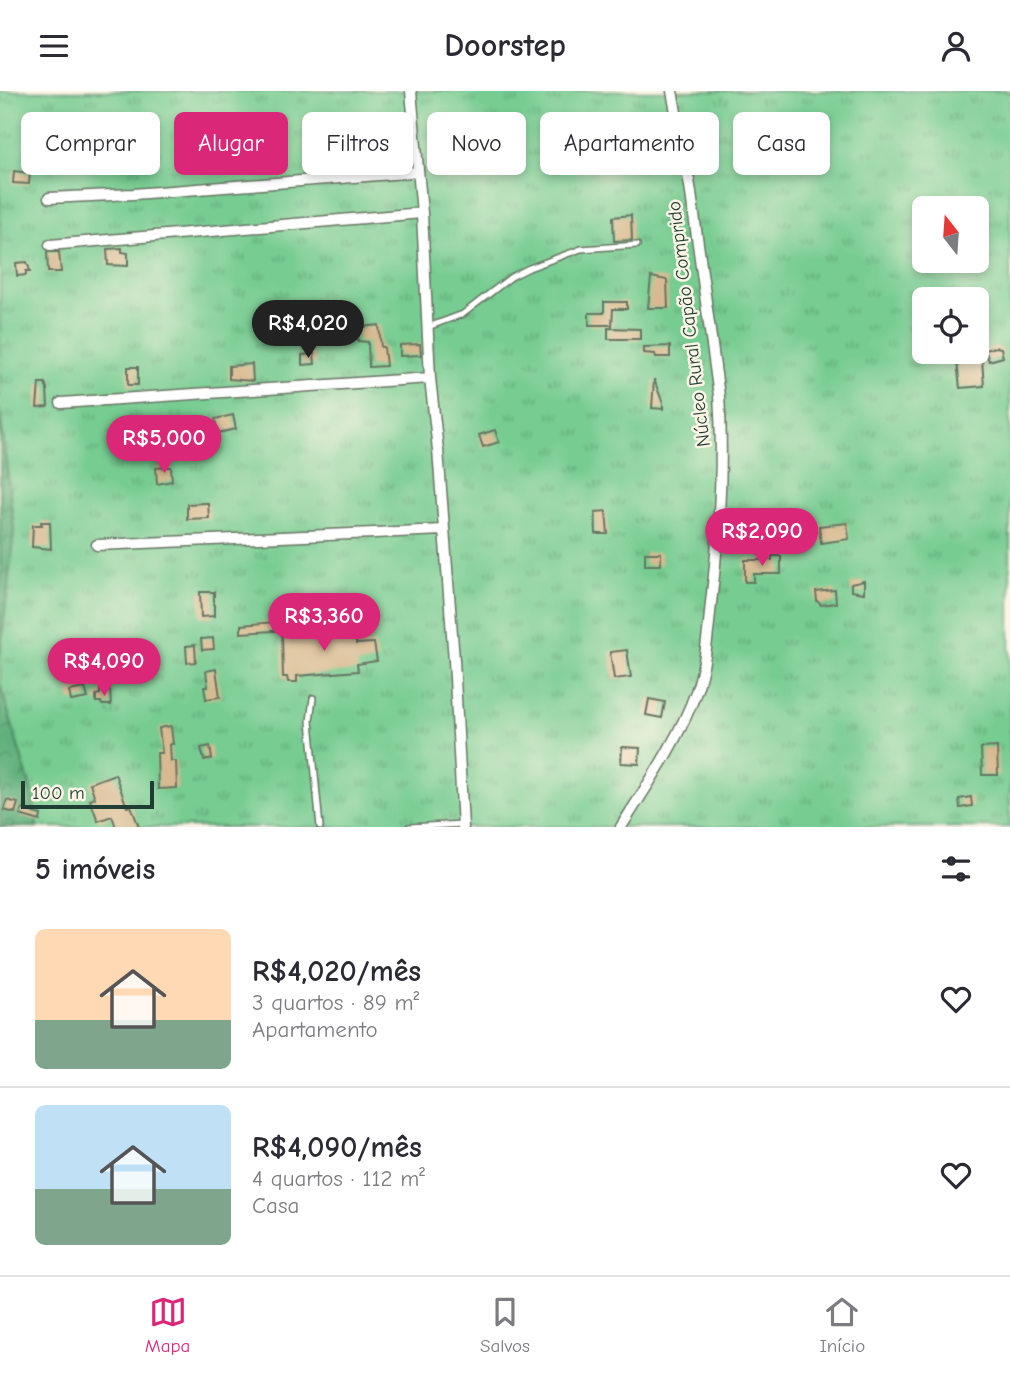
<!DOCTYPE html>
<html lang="pt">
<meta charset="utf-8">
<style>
:root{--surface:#fff;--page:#f2f2f3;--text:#2b2b33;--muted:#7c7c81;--line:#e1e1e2;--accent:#db2777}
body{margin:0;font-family:"Comic Neue",sans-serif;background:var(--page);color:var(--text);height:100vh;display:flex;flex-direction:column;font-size:26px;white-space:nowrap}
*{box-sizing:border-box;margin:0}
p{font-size:23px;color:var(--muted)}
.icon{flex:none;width:38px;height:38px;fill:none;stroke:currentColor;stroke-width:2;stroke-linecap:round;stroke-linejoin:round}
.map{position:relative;height:736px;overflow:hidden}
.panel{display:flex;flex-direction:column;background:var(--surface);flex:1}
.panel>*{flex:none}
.top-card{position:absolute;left:21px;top:21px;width:970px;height:63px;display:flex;gap:14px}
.needle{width:46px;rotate:343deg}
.tools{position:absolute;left:912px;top:105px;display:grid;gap:14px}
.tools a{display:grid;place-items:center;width:77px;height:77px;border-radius:10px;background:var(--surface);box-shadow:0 4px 10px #0003;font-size:35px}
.scale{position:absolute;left:21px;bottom:18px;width:133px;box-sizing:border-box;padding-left:7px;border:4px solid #1f3d34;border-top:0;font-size:19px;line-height:24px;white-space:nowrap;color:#1f3d34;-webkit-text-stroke:5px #fcf5e5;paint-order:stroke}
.price{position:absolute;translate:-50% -60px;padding:0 16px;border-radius:24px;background:var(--accent);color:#fff;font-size:23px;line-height:46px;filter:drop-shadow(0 2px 4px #0008)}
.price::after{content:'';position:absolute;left:50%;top:42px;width:21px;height:16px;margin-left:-10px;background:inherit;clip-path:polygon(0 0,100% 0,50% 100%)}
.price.selected{background:#222;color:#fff}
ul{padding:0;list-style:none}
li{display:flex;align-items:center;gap:21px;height:175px;padding:0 35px}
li+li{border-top:2px solid var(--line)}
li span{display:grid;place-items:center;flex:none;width:196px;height:140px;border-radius:10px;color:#555}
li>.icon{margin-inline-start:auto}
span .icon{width:84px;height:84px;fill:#fffc;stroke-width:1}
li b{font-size:30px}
h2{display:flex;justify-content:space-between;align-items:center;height:84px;padding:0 35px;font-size:30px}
.pill{padding:0 24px;border-radius:10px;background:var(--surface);box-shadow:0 4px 10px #0003;font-size:24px;line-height:63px}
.pill.selected{background:var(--accent);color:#fff}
header{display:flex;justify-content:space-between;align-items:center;height:91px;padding:0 35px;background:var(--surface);font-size:32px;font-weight:800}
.tab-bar{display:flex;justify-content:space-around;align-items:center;height:98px;border-top:2px solid var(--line);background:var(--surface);font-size:19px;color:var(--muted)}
.tab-bar a{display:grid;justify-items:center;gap:4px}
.tab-bar .selected{color:var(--accent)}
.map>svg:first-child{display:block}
.grass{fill:url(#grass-tufts);stroke:#4a8462;stroke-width:2;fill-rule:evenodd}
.forest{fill:url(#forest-crowns);stroke:#407658;stroke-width:2}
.building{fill:#d8b990}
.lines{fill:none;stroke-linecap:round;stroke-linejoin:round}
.lane-casing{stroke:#687564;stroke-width:8}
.street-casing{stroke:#687564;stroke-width:13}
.lane{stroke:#fff;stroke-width:5}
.street{stroke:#fff;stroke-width:10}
.labels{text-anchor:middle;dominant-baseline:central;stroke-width:5;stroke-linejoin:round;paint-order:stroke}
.street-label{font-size:19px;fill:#1f3d34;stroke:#fcf5e5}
</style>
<header><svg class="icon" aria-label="menu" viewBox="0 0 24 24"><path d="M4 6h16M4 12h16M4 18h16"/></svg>Doorstep<svg class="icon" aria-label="person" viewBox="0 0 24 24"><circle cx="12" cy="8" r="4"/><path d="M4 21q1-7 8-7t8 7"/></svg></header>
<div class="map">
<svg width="1010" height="736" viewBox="0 0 1010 736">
<defs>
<pattern id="grass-tufts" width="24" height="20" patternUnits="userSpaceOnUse" patternTransform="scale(1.75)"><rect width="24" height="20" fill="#76cc91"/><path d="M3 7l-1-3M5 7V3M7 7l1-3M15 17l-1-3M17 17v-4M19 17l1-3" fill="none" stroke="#60a777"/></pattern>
<pattern id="forest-crowns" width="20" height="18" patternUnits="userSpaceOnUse" patternTransform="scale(1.75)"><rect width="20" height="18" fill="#60b07b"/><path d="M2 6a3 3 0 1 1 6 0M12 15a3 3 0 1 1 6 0" fill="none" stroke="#4f9066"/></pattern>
</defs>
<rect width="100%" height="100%" fill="#fcf5e5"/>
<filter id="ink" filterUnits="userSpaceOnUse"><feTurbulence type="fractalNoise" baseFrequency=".0143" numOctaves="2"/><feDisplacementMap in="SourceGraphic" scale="14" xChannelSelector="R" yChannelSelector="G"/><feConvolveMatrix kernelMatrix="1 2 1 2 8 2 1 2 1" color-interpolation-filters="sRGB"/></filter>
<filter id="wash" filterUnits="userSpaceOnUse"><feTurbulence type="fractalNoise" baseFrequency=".00686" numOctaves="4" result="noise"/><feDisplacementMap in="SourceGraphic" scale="28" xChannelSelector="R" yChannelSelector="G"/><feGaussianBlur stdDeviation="1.57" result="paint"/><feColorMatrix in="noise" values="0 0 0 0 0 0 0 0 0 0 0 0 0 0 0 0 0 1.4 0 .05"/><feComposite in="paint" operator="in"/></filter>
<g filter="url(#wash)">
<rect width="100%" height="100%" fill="#f0debd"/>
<!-- grass -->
<path class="grass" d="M0,0H1010V736H37L33,706L0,593V565L14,439L0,321ZM924,117H976V170H924ZM924,208H976V261H924Z"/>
<!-- forest -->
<path class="forest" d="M0,321L14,439L0,565Z
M0,593L33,706L37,736H0Z"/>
<g id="blocks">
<!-- building -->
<path class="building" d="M207,34V38H210V47H239L240,61L206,64V61H203V55L192,56L189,37Z
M625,36H644L642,54H625Z
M598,57H613L612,69L598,68Z
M14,80L30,82L29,93L13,92Z
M631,124L632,149L614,150L613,126Z
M122,157V161L128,162V175L108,174L107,158Z
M47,161H59L61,181H48Z
M27,171L30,180H26V184L17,185L16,172Z
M651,186L667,189L668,217H648Z
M604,211H627V218H613L612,234H589V222H604Z
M379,234L381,256H384L386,275L369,276L368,251L358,250L357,238H361V236Z
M608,237L640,238V248H608Z
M420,253L421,264L400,265V254Z
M670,255V266H656L655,263L644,262V256Z
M996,256L1001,257L1003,266L989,270L985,259Z
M314,263L315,273L302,274V264Z
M982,269L984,295L960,297L957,271Z
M252,273L253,290L229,288V275Z
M128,276H138V294H128Z
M654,288L663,313V318L652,317Z
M39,292H45L47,298L48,316L37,317Z
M233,324L236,338L218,342L215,328Z
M495,339L499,351L483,356L479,344Z
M166,376H171L172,390L157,393L156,377Z
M204,412H208L209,427L187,428V413Z
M606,420L608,443H596L595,421Z
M41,431H50L51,458L32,456L33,434H42Z
M847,432L849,448L821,452L819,435Z
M645,462H661V474H645Z
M772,465H781V483H754V491H745V469H772Z
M864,490V502L851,500V493Z
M835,499L836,512L821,514L817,510L816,501Z
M200,501H214V525L201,526Z
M287,530L288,539L241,542V534Z
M355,537L356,553L374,552L377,570L357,573L358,580L297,585V591H288L287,586H283L282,542Z
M213,547L214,558L202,559L201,548Z
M195,554L196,571L187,572L186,555Z
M627,559L631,586L614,588L610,561Z
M216,578L220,606L206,608L204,596H208L206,580Z
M85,597L88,607L71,610L69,600Z
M100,599H110L111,614H102L101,611H96V604L100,603Z
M649,608L665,611L662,627L646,624Z
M171,635L173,653H170L171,670H176L177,697L158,698L157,662H162L159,637Z
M210,655L212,668L204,669L201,657Z
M622,656L640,657L639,673L621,672Z
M997,656L998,684H982L981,657Z
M115,683L127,716L131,715L139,736H116L112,725L98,730L90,709L95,707L90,692Z
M971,706L972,715L960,717L959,708Z
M7,709L18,712L15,722L4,719Z
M22,718L41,724L40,730L20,724Z"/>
</g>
</g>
<g filter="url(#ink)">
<use href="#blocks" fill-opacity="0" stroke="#687564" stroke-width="2"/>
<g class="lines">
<defs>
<path id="lane" d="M428,236L463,223L511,186L529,177L581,158L637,154
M313,607L310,630L320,736
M409,736L463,733"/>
<path id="street" d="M411,0L422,122L430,287L438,359L454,569L463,736
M49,107L133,103L418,81
M50,154L422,122
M61,312L430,287
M97,454L444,439
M621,736C648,693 679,648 696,601C706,573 708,541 711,512C719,443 724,374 719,305L690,95L672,0"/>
</defs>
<!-- lane casing -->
<use href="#lane" class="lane-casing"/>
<!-- street casing -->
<use href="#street" class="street-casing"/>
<!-- lane -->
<use href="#lane" class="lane"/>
<!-- street -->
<use href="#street" class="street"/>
</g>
</g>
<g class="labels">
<!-- street labels -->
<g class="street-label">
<text transform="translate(689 233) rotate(-97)">Núcleo Rural Capão Comprido</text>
</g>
</g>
</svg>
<div class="tools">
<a><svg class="needle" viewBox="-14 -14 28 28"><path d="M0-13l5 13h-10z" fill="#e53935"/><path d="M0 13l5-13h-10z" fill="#7c7c81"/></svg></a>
<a><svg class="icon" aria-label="locate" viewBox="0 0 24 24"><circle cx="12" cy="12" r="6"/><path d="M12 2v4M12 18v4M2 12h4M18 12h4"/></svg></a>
</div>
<div class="scale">100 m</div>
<b class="price selected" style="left:308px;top:269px">R$4,020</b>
<b class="price" style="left:164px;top:384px">R$5,000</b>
<b class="price" style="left:762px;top:477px">R$2,090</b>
<b class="price" style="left:324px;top:562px">R$3,360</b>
<b class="price" style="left:104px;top:607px">R$4,090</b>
<div class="top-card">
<a class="pill">Comprar</a>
<a class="pill selected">Alugar</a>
<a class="pill">Filtros</a>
<a class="pill">Novo</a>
<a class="pill">Apartamento</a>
<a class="pill">Casa</a>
</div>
</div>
<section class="panel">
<h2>5 imóveis<svg class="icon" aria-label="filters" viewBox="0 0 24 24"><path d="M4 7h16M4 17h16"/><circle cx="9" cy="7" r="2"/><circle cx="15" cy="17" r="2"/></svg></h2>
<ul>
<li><span style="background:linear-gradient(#ffd9b3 65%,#7fa58c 0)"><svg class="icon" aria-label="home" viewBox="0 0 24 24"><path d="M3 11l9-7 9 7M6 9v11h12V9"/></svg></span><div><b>R$4,020/mês</b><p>3 quartos · 89 m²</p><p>Apartamento</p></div><svg class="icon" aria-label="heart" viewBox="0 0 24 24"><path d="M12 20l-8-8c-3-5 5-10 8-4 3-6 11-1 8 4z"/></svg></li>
<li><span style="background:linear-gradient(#bfe0f5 60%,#7fa58c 0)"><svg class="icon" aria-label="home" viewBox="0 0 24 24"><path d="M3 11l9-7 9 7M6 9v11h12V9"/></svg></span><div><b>R$4,090/mês</b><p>4 quartos · 112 m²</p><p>Casa</p></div><svg class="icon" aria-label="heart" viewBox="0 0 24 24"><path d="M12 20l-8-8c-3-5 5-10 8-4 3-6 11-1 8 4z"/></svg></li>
</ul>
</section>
<nav class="tab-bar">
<a class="selected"><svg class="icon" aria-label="map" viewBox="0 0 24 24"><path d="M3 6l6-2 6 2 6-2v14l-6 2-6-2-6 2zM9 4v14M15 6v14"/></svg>Mapa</a>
<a><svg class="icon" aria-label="saved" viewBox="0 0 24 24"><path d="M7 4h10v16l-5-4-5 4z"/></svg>Salvos</a>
<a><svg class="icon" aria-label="home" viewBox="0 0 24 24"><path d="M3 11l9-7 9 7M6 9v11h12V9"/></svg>Início</a>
</nav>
